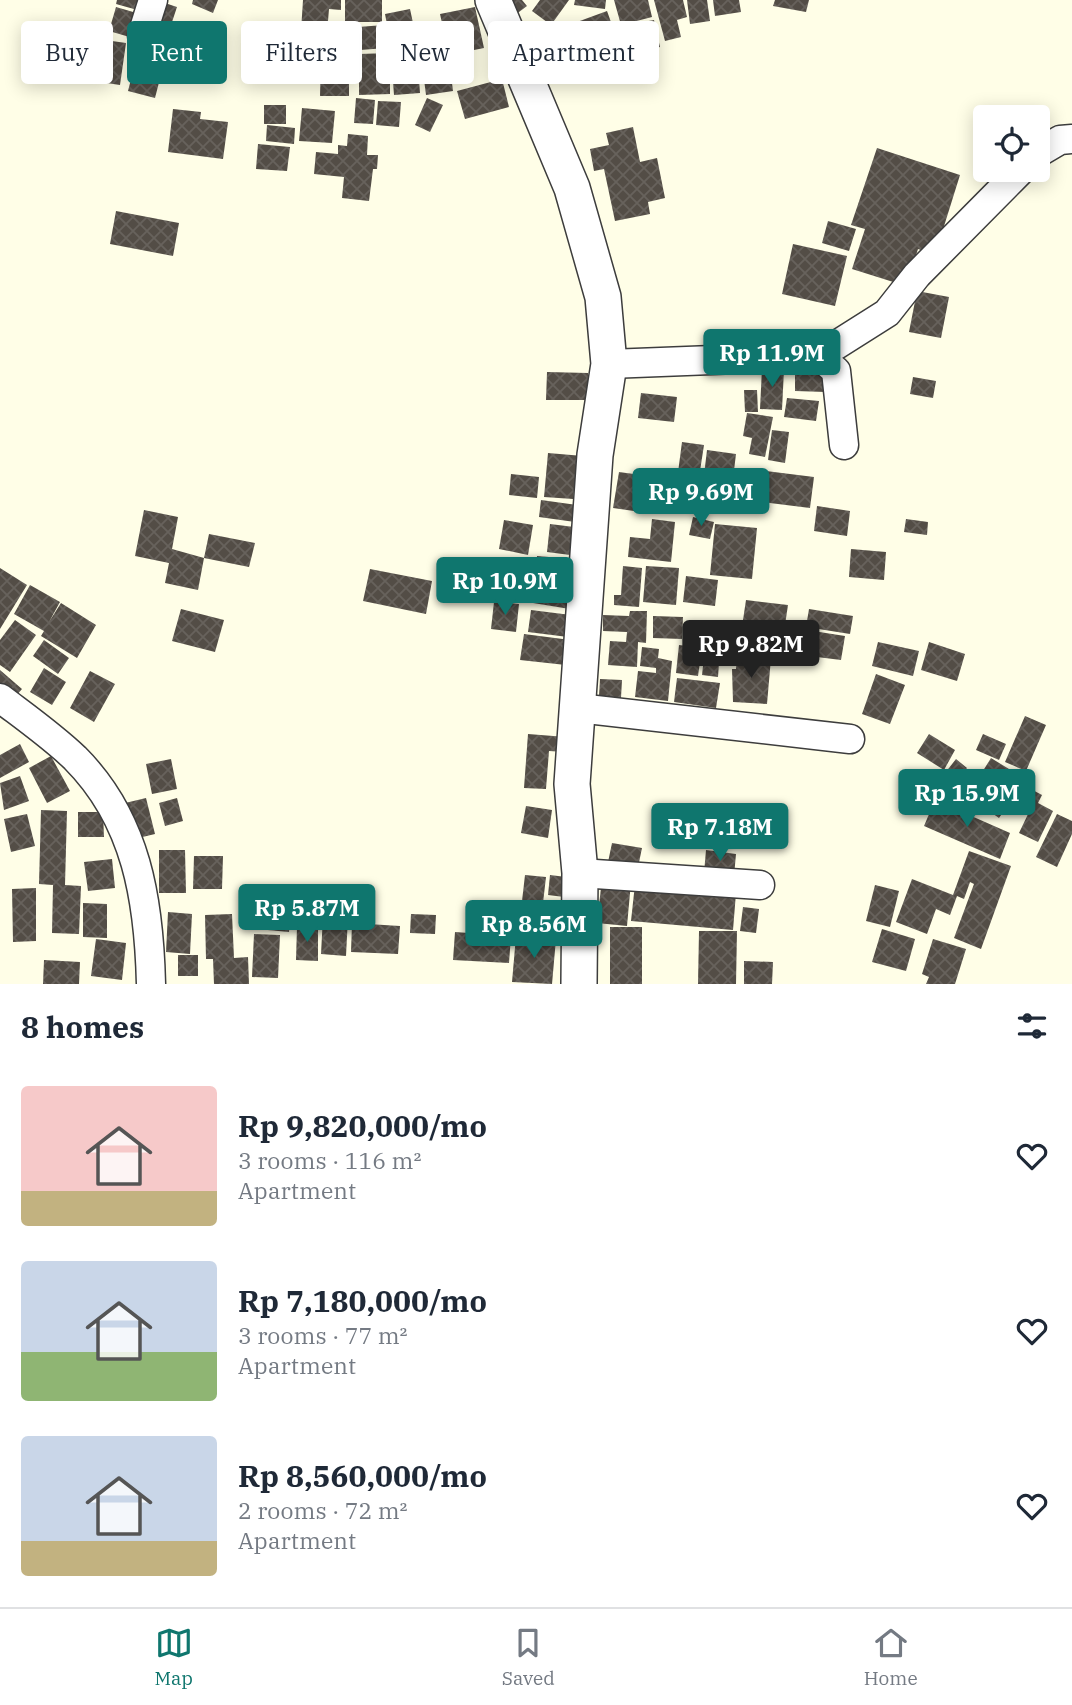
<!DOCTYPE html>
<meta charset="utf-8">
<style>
:root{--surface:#fff;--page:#f2f2f3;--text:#1f2937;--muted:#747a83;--line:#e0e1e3;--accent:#0f766e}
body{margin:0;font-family:"IBM Plex Serif",serif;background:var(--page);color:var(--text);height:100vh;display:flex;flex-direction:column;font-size:26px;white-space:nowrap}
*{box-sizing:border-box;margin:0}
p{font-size:23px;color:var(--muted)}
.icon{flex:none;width:38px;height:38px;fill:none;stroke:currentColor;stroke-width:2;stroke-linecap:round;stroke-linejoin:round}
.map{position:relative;height:984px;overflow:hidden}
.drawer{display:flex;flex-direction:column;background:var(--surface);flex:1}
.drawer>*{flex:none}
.banner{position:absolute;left:21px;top:21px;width:700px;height:63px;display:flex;gap:14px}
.buttons{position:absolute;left:973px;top:105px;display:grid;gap:14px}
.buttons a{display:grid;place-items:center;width:77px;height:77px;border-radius:7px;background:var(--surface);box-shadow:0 4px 18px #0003;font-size:35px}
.price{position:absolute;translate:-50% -60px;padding:0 16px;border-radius:7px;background:var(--accent);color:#fff;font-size:23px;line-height:46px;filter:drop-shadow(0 2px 4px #0008)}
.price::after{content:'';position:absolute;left:50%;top:42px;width:21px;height:16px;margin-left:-10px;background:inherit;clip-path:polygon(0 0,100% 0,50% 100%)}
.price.current{background:#222;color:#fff}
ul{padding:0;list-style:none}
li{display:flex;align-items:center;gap:21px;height:175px;padding:0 21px}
li span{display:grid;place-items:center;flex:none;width:196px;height:140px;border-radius:7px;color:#555}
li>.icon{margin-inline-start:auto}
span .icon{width:84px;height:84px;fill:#fffc;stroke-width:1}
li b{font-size:30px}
h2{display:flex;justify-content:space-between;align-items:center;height:84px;padding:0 21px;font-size:30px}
.chip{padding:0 24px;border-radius:7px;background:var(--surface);box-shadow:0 4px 18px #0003;font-size:24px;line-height:63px}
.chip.current{background:var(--accent);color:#fff}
.tabs{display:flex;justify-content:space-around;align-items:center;height:98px;border-top:2px solid var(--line);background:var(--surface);font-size:19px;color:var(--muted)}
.tabs a{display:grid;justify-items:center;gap:4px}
.tabs .current{color:var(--accent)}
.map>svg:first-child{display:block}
.building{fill:url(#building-cross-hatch)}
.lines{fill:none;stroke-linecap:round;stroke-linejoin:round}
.minor-casing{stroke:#3d3d3d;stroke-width:31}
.tertiary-casing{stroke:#3d3d3d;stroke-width:38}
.minor{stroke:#fff;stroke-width:28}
.tertiary{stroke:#fff;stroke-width:35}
</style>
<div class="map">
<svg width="1072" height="984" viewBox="0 0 1072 984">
<defs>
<pattern id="building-cross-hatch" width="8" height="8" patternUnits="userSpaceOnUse" patternTransform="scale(1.75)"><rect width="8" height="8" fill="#534d46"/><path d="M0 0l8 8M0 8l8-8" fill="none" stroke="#67625c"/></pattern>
</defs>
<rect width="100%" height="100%" fill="#fffee7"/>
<!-- building -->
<path class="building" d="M117,0H145L141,11L116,4Z
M193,0H218L213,13L192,4Z
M303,0H341V10L329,9L327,33L301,31Z
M345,0H382V22H345Z
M509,0H522L527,6L515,15Z
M540,0H569L551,25L532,11Z
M575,0H606L605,9L574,5Z
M614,0H648L652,17L621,25Z
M654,0H683L687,17L677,20L681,37L665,41Z
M687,0H707L710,21L690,24Z
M713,0H739L741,12L715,16Z
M775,0H809L806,12L773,6Z
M159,1L177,7L166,40L148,34Z
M116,7L140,14L133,38L109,31Z
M475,7L484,48L449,55L440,14Z
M410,9L419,51L393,56L385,14Z
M607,11L616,36L585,46L577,22Z
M654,20L660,47L633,53L627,25Z
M190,23L212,32L196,74L174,65Z
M384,25L386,48L347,51L345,28Z
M570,27L582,49L559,62L547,40Z
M299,35H318V41H326V57H349V96H320L321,57H298Z
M98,39L126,43L120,85L93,81Z
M140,44L167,51L155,98L128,91Z
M447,52L448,64L457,63L459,82L452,83L453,91L426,95L421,56Z
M390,53V94L359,95V54Z
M418,66L420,93L394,95L392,68Z
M502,79L509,107L465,119L457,91Z
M356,98L375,100L373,124L354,123Z
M427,98L443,105L430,132L415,125Z
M378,101L401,102L399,127L376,125Z
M264,105H286V124H264Z
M302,108L335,111L332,143L299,141Z
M173,109L201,112L200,119L228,122L223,159L168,152Z
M267,125L295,128L294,144L266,141Z
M633,127L640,162L657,158L665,198L648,202L650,214L615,221L604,169L594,171L590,149L609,145L606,133Z
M348,134L368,136L367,155H378L377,169H373L369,201L342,198L344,177L314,174L316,152L338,154V145L347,146Z
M258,144L290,147L287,171L256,169Z
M877,148L960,175L935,255L918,249L906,286L852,269L865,229L851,225Z
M116,211L179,223L173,256L110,244Z
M828,221L856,229L849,251L822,243Z
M793,244L847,256L835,306L782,294Z
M917,291L949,297L941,338L909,332Z
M762,368L784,369L782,410L760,409Z
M795,368H827L826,392L795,391Z
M547,372L588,373V400H546Z
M913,377L936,381L933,398L910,394Z
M744,390H757L758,412H745Z
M641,393L677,397L674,422L638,418Z
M787,398L819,401L816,421L784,417Z
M747,413L773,417L765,457L749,454L752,438L743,436Z
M772,430L789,432L785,463L768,460Z
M682,442L704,445L698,484L690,482L686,508L656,504L655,514L613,508L619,472L677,480Z
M707,450L736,454L731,495L702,492Z
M548,453L583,456L587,491L574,490L573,499L544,497Z
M766,471L814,477L810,508L762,502Z
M511,474L539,477L537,498L509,495Z
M541,500L577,505L575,522L539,517Z
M817,506L850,511L847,536L814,531Z
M144,510L178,517L172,549L204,558L209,534L255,543L249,567L204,558L198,590L165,583L169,563L135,556Z
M693,517L714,522L710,539L689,535Z
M652,519L675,522L671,562L628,557L630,537L650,539Z
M906,519L928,522L927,535L904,532Z
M504,520L533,525L528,555L499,549Z
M550,524L574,527L570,555L547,552Z
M715,524L757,528L752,579L710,575Z
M851,549L886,552L884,580L849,577Z
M537,556L585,560L583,578L536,575Z
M623,566L642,568L639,607L614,605V595H621Z
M646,566L679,568L676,605L643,602Z
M0,568L27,585L0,629Z
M370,569L432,581L426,614L363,601Z
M500,572L531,576L527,602L497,598Z
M686,576L718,580L715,606L683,602Z
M559,581L574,583L570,609L533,603L536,589L558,592Z
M30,585L60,602L49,622L61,603L96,625L77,658L41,636L44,631L14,614Z
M746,600L788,605L785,625L743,620Z
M494,602L519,604L516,632L491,629Z
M181,609L224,620L215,652L172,641Z
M809,609L853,616L850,634L806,627Z
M531,610L571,615L568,637L528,632Z
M630,611H647L646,643L638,642L637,667L608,665L610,641L626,642L627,632L603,631V615L629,616Z
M653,616L683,617L682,639L653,638Z
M15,620L36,635L10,672L0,665V640Z
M813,631L845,636L841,660L809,656Z
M524,634L578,641L575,666L520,660Z
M44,640L69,658L58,674L33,656Z
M878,642L919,651L913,676L872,666Z
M929,642L965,654L957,681L921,670Z
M679,645L702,648L698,676L676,673Z
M642,647L659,649L658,658L672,661L668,701L635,697L638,671L656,673V668L640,666Z
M705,648L720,649L718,677L702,675Z
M737,656L771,658L767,704L733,702L732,669H736Z
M44,668L66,682L52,705L30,692Z
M0,670L22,689L10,703L0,694Z
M90,671L115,684L94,722L70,708Z
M876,674L905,685L890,724L862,714Z
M677,678L720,683L716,708L674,702Z
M600,679L622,680L621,698L599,696Z
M1025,716L1046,725L1026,771L1005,762Z
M528,734L566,737L565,752L549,751L546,789L524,788Z
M929,734L955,750L944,770L917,753Z
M983,734L1006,744L999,760L976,750Z
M20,744L29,762L0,778V755Z
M51,756L70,791L47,803L29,768Z
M991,758L1022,777L1012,793L981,774Z
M171,759L177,789L152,794L146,764Z
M956,759L967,768L954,786L942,777Z
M974,773L1012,799L999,818L961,791Z
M20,776L29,801L4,810L0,783Z
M1027,787L1042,795L1038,803L1053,811L1038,842L1019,833L1029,812L1017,806Z
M146,798L155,834L130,840L121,804Z
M177,798L183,821L165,826L159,803Z
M935,800L1010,833L1000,859L924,826Z
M526,806L552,810L548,838L521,833Z
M41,810L67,811L65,885L81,886L79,934L52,933L53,885L39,884Z
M78,812H103L104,837H78Z
M27,814L35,846L11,852L4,819Z
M1057,814L1072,821V834L1057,867L1036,857Z
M612,843L642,848L637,872L607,867Z
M159,850H185L186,893H159Z
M706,850L736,854L734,876L704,873Z
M969,851L1011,866L981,949L954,938L974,884L970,882L964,899L957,896L950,915L936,909L927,934L896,922L912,879L953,895Z
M194,856H223L222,889H193Z
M112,859L115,888L88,891L84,862Z
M525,875L546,877L543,903L522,901Z
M550,875L566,877L564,897L548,895Z
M602,879L631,882L627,926L597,923Z
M635,884L736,893L733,930L631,921Z
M875,885L899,891L890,927L866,921Z
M36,888V941L13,942L12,889Z
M83,903L107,904V938L83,937Z
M499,903L543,908L540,936L496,931Z
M259,906L291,909L289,932L257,929Z
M743,907L759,909L756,933L740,931Z
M168,912L192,914L190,954L166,952Z
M546,912L569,914L567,934L544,931Z
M232,914L234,958L248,957L249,984H214L213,959H206L205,915Z
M411,914L436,915L435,934L410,933Z
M323,916L348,917L346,956L321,954Z
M352,923L400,926L398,954L351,952Z
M297,927L318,928V961L296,960Z
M610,927H642V984H610Z
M882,929L915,939L906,971L872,962Z
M699,931H737L736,984H698Z
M455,932L511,936L509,963L453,960Z
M254,934L280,935L278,978L252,977Z
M516,936L556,939L552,984L512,982Z
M96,939L126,943L122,980L91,976Z
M933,939L966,949L955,984H926L929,977L922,974Z
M178,955H198V976H178Z
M44,960L80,962L79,984H43Z
M744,961L773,962L772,984H744Z"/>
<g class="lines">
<defs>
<path id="minor" d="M142,35L153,0
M1038,153L1060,140L1072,139
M819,356L836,371L844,445
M609,364L819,356L887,313L917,275L1021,170
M0,698C25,717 52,736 75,758C137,820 149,901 151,984
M578,708L850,739
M580,873L760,885"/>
<path id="tertiary" d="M493,0L572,188L603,297L609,364L595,455L572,784L580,873L579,984"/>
</defs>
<!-- minor casing -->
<use href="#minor" class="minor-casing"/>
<!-- tertiary casing -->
<use href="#tertiary" class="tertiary-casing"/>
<!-- minor -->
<use href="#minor" class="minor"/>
<!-- tertiary -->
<use href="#tertiary" class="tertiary"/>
</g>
</svg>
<div class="buttons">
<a><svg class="icon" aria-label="locate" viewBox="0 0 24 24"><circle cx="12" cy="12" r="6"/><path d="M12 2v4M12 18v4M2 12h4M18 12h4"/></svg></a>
</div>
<b class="price" style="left:772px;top:389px">Rp 11.9M</b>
<b class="price" style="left:701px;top:528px">Rp 9.69M</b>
<b class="price" style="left:505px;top:617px">Rp 10.9M</b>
<b class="price current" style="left:751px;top:680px">Rp 9.82M</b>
<b class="price" style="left:967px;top:829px">Rp 15.9M</b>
<b class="price" style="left:720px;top:863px">Rp 7.18M</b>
<b class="price" style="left:307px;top:944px">Rp 5.87M</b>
<b class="price" style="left:534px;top:960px">Rp 8.56M</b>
<div class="banner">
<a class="chip">Buy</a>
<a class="chip current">Rent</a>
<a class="chip">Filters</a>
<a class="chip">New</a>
<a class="chip">Apartment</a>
</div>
</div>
<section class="drawer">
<h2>8 homes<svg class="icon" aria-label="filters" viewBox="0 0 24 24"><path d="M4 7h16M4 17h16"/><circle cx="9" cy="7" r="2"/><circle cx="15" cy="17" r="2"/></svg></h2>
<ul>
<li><span style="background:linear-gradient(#f6c9c9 75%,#c2b280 0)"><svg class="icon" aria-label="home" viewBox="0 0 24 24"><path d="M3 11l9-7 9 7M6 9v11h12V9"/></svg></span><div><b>Rp 9,820,000/mo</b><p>3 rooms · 116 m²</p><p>Apartment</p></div><svg class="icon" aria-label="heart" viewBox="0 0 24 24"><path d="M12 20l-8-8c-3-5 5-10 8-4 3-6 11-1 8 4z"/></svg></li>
<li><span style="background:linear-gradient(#c9d6e8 65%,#8fb573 0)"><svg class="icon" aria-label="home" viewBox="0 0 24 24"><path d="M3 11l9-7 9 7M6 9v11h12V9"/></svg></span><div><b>Rp 7,180,000/mo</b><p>3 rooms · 77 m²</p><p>Apartment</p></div><svg class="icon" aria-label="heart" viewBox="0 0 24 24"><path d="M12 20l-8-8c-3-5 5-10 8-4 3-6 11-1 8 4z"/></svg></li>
<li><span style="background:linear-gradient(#c9d6e8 75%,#c2b280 0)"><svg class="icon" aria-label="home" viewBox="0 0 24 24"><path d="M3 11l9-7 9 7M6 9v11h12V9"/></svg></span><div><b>Rp 8,560,000/mo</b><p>2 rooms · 72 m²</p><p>Apartment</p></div><svg class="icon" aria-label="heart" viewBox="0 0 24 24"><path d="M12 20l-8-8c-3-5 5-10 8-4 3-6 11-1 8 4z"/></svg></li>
</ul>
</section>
<nav class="tabs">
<a class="current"><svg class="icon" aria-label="map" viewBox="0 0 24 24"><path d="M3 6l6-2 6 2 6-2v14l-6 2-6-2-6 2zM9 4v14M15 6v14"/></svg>Map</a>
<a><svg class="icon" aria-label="saved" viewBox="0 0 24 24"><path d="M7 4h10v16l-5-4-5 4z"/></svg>Saved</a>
<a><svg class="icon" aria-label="home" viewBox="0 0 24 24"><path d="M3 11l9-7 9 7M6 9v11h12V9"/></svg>Home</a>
</nav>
